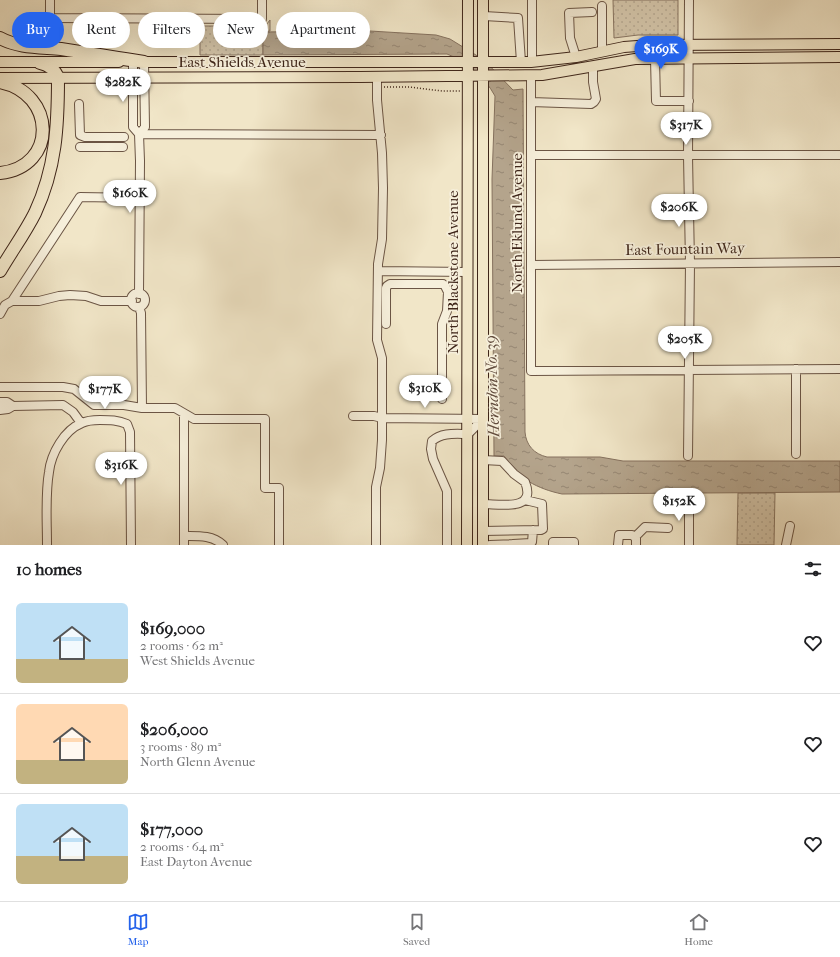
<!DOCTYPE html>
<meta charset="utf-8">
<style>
:root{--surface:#fff;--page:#f2f2f2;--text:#202124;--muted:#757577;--line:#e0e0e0;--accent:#2563eb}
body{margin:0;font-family:"IM FELL French Canon",serif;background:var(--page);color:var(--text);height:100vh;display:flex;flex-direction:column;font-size:15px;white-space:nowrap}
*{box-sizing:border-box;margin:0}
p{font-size:13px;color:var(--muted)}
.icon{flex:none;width:22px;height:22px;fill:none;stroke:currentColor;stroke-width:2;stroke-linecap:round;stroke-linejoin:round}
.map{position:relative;height:545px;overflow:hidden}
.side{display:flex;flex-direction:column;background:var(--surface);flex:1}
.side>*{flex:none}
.banner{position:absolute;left:12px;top:12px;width:400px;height:36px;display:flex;gap:8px}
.price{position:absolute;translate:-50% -34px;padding:0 9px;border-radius:14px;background:#fff;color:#222;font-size:13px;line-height:26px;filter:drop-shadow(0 1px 2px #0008)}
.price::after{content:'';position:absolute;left:50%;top:24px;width:12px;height:9px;margin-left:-6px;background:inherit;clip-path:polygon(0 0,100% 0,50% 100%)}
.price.selected{background:var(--accent);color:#fff}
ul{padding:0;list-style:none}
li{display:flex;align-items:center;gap:12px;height:100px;padding:0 16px}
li+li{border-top:1px solid var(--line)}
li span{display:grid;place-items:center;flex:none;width:112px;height:80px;border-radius:6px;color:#555}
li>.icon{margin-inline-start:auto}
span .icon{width:48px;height:48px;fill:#fffc;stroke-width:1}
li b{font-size:17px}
h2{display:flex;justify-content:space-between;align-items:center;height:48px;padding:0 16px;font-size:17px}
.chip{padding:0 14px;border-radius:18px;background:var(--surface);box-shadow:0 4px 16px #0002;font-size:14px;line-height:36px}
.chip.selected{background:var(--accent);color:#fff}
.tab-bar{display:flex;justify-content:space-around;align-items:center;height:56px;border-top:1px solid var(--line);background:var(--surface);font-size:11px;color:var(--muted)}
.tab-bar a{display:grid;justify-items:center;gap:2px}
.tab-bar .selected{color:var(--accent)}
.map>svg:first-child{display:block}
.grass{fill:url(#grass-dots);stroke:#887562}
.water{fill:url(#water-ripples);stroke:#85715e}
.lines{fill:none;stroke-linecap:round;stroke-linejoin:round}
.minor-casing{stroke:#6b5545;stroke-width:10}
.major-casing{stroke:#3e2519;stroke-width:12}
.highway-casing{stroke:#3e2519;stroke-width:14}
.path{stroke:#3e2519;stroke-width:1.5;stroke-dasharray:1 2;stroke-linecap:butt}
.minor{stroke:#f6efdb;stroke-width:8}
.major{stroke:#f1e6c8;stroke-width:10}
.highway{stroke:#f1e6c8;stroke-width:12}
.labels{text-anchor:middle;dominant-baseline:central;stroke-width:3.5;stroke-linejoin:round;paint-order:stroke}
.street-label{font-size:15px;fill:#3e2519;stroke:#f6efdb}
.water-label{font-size:16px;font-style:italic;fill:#614b3c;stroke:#f6efdb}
</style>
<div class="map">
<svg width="840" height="545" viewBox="0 0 840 545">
<defs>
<pattern id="grass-dots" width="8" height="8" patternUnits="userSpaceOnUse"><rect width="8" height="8" fill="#d3c5aa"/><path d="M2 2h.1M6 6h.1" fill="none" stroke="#b6a992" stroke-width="1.8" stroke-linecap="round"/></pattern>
<pattern id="water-ripples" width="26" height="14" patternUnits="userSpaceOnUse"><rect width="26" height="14" fill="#b4a48c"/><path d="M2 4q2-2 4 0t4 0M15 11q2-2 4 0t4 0" fill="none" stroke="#948572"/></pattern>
</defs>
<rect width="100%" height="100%" fill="#f1e6c8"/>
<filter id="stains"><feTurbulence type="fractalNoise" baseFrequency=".005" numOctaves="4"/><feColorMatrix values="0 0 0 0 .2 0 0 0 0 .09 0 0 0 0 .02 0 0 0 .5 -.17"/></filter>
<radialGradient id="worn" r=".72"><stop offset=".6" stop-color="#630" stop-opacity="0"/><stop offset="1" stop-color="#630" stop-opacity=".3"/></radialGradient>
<!-- grass -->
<path class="grass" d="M613,0H678V35H638L614,38Z
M270,20V31L263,32V55H200V26H263L266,25Z
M738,493H775L774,545H737Z"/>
<!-- water -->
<path class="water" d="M370,31L436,35L450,39L484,60L513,90L523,89L525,432C526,445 534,454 547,457H600L623,461H840V492L562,494C538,489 516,478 504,456H494L492,179L495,96C484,76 468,62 447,54L263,55V32Z"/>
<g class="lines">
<defs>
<path id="minor" d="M50,0V18L262,19V0
M532,0V62
M602,6V52
M484,16L518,18L521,62
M576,57L570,38L569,13L592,12
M655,59L656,101H689
M133,62V127L139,134L140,161L139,294
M531,75V371L840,369
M531,102L591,104L594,102L596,99L593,82V66
M79,104L80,135L85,137H124
M139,134L381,135
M139,134L145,127L144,62
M80,147H123
M531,155H840
M531,265L840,262
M378,271L468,272
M131 300a7 7 0 1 1 14 0a7 7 0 1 1-14 0Z
M12,301H39L59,296L70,295L86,296L101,301H132
M0,314L5,305L12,301L80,197L140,198
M386,324V288L387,286L390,284H443L445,286L448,292L447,311L442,324V399
M0,387H63L74,389L94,405H124L142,408L141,313L139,307
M0,402H7L13,406L8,409L0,410
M13,406L63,405L73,412L81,423
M142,408H175L194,419H265V488H279V545
M184,414V545
M353,416H374L382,418L483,419
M796,454V369
M688,456L690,263L688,156L689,0
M483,460L502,461L514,474L525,482C537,512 500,504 483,504
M483,531L541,530L543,529L542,504L525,500
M184,536C199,536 212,535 223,545
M635,537L645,527L668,528
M513,544L531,543L532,542L533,530
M47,545C47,521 45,495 49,472C51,454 64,430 82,423C88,420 94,420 100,420C110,420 118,420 127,424L130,432L131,545
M376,545V487L380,468L382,440V358L377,340L378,264L382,239L383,188L382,153L377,100V77
M447,545V491L433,459L431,449L432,441C442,432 456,434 468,434L483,419
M490,545L513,544V545
M553,545V542H574V545
M618,545L619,535H632L636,538V545
M689,545V499
M786,545L790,526"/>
<path id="major" d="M0,62H119
M137,62H531L576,57L624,47L651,45L840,44
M0,78L361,77L542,75L635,59L840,57
M467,545L468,0
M483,545V0"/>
<path id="highway" d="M0,38C18,48 40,47 61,49C89,53 116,58 144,62
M0,82C56,93 58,167 0,173
M0,271C11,252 25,233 35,213C56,168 58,126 58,78C55,69 49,65 40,63"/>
</defs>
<!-- minor casing -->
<use href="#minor" class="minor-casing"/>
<!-- major casing -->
<use href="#major" class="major-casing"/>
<!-- highway casing -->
<use href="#highway" class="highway-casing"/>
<!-- path -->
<path class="path" d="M384,87H409L442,91H460"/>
<!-- minor -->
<use href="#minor" class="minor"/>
<!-- major -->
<use href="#major" class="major"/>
<!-- highway -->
<use href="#highway" class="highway"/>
</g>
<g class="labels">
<!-- street labels -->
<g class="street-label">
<text x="242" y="62">East Shields Avenue</text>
<text transform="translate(517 223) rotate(-90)">North Eklund Avenue</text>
<text transform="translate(685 249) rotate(-1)">East Fountain Way</text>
<text transform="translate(453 272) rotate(-90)">North Blackstone Avenue</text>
</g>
<!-- water labels -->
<g class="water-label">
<text transform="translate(492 386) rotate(-92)">Herndon No. 39</text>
</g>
</g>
<rect width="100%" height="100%" filter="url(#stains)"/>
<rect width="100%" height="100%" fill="url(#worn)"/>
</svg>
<b class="price selected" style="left:661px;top:70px">$169K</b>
<b class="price" style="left:123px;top:103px">$282K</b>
<b class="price" style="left:686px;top:146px">$317K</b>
<b class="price" style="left:130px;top:214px">$160K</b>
<b class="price" style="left:679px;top:228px">$206K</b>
<b class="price" style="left:685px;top:360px">$205K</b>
<b class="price" style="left:425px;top:409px">$310K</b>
<b class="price" style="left:105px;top:410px">$177K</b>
<b class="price" style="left:121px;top:486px">$316K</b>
<b class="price" style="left:679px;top:522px">$152K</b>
<div class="banner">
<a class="chip selected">Buy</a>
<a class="chip">Rent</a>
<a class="chip">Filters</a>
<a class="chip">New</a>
<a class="chip">Apartment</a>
</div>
</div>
<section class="side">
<h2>10 homes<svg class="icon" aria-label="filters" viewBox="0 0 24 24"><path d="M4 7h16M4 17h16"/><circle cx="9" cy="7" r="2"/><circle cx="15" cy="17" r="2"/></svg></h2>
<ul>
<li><span style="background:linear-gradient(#bfe0f5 70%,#c2b280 0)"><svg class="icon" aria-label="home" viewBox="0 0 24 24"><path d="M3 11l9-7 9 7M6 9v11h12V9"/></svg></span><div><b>$169,000</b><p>2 rooms · 62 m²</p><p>West Shields Avenue</p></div><svg class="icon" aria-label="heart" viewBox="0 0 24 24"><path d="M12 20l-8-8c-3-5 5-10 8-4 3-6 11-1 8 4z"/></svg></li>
<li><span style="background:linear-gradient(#ffd9b3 70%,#c2b280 0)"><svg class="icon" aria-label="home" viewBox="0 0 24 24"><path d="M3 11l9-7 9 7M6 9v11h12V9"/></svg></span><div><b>$206,000</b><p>3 rooms · 89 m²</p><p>North Glenn Avenue</p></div><svg class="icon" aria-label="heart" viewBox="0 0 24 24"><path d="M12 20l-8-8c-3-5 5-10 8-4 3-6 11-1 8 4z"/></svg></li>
<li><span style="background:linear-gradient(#bfe0f5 65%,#c2b280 0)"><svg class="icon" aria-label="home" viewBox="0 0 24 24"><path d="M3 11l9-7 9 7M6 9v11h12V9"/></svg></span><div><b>$177,000</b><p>2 rooms · 64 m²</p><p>East Dayton Avenue</p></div><svg class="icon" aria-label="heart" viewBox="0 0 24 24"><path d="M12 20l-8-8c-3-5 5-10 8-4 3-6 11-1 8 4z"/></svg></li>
</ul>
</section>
<nav class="tab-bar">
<a class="selected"><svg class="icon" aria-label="map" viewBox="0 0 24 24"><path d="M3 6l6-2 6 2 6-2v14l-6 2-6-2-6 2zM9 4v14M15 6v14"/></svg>Map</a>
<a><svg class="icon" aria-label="saved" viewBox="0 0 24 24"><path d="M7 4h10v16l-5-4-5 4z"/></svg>Saved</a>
<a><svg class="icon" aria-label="home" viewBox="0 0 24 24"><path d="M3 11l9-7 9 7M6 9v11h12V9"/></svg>Home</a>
</nav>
